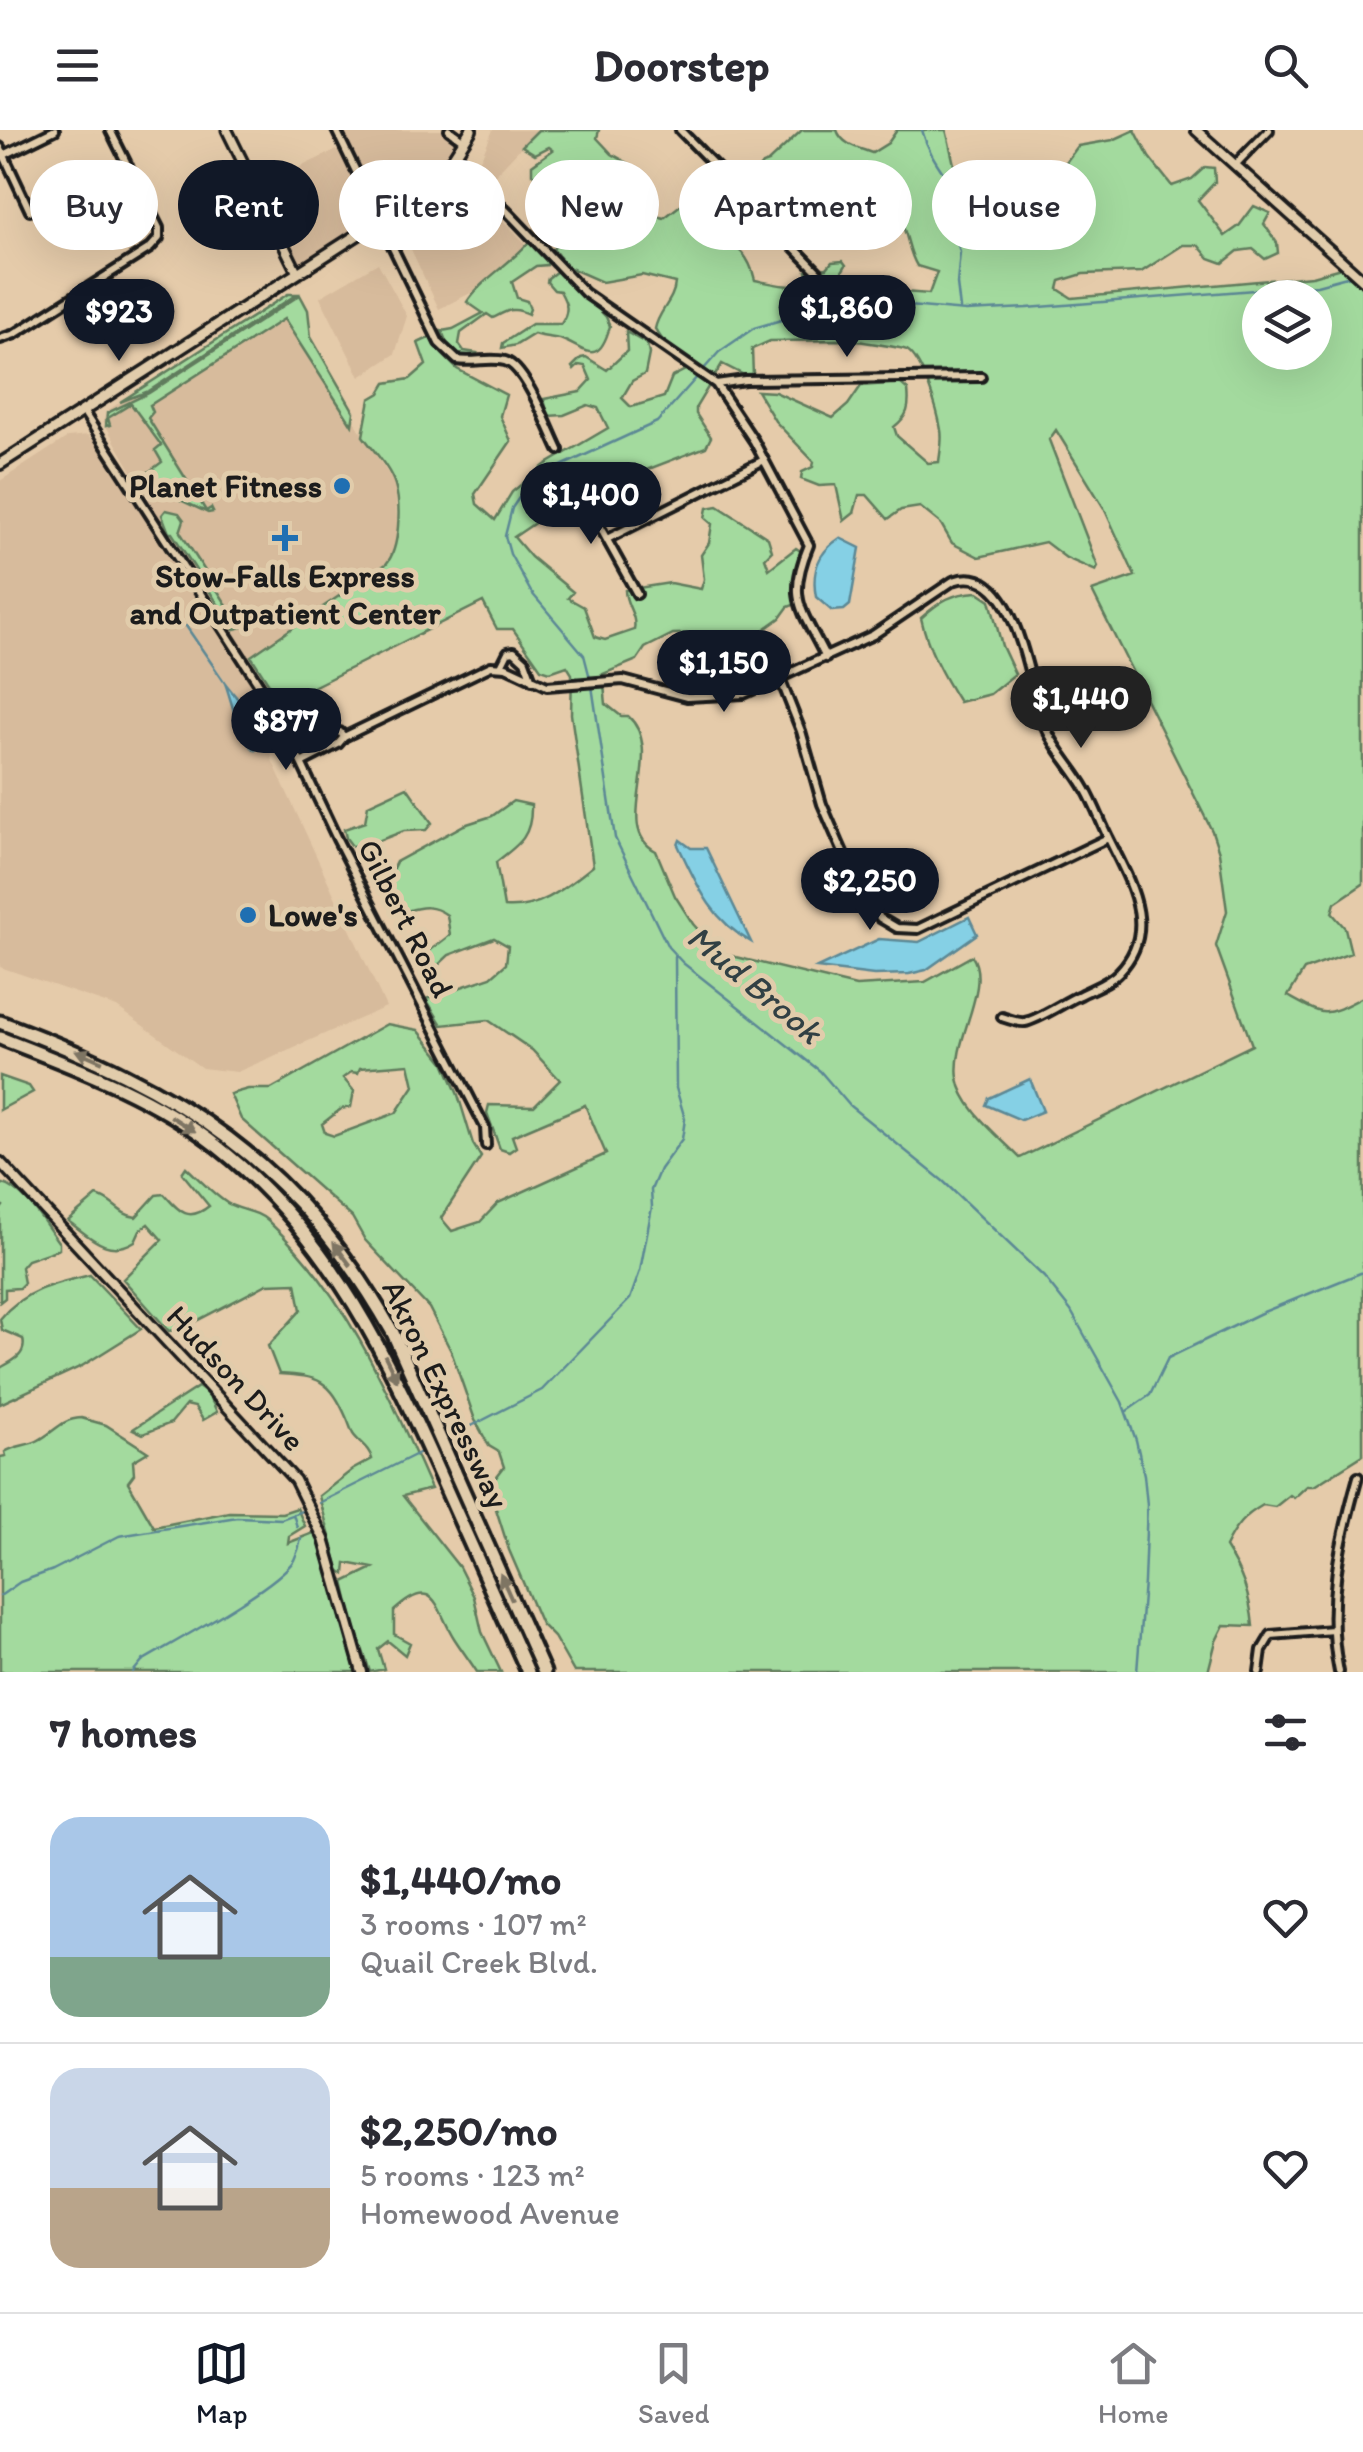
<!DOCTYPE html>
<meta charset="utf-8">
<style>
:root{--surface:#fff;--page:#f7f7f7;--text:#2b2b33;--muted:#7c7c81;--line:#e1e1e2;--accent:#111827}
body{margin:0;font-family:Itim,sans-serif;background:var(--page);color:var(--text);height:100vh;display:flex;flex-direction:column;font-size:38px;white-space:nowrap}
*{box-sizing:border-box;margin:0}
p{font-size:32px;color:var(--muted)}
.icon{flex:none;width:55px;height:55px;fill:none;stroke:currentColor;stroke-width:2;stroke-linecap:round;stroke-linejoin:round}
.map{position:relative;height:1542px;overflow:hidden}
.drawer{display:flex;flex-direction:column;background:var(--surface);flex:1}
.drawer>*{flex:none}
.banner{position:absolute;left:30px;top:30px;width:1305px;height:90px;display:flex;gap:20px}
.buttons{position:absolute;left:1242px;top:150px;display:grid;gap:20px}
.buttons a{display:grid;place-items:center;width:90px;height:90px;border-radius:50%;background:var(--surface);box-shadow:0 10px 40px #0002;font-size:50px}
.price{position:absolute;translate:-50% -85px;padding:0 22px;border-radius:35px;background:var(--accent);color:#fff;font-size:32px;line-height:65px;filter:drop-shadow(0 2px 5px #0008)}
.price::after{content:'';position:absolute;left:50%;top:60px;width:30px;height:22px;margin-left:-15px;background:inherit;clip-path:polygon(0 0,100% 0,50% 100%)}
.price.current{background:#222;color:#fff}
ul{padding:0;list-style:none}
li{display:flex;align-items:center;gap:30px;height:250px;padding:0 50px}
li+li{border-top:2px solid var(--line)}
li span{display:grid;place-items:center;flex:none;width:280px;height:200px;border-radius:30px;color:#555}
li>.icon{margin-inline-start:auto}
span .icon{width:120px;height:120px;fill:#fffc;stroke-width:1}
li b{font-size:42px}
h2{display:flex;justify-content:space-between;align-items:center;height:120px;padding:0 50px;font-size:42px}
.chip{padding:0 35px;border-radius:45px;background:var(--surface);box-shadow:0 10px 40px #0002;font-size:35px;line-height:90px}
.chip.current{background:var(--accent);color:#fff}
header{display:flex;justify-content:space-between;align-items:center;height:130px;padding:0 50px;background:var(--surface);font-size:45px;font-weight:800}
.menu{display:flex;justify-content:space-around;align-items:center;height:140px;border-top:2px solid var(--line);background:var(--surface);font-size:28px;color:var(--muted)}
.menu a{display:grid;justify-items:center;gap:5px}
.menu .current{color:var(--accent)}
.map>svg:first-child{display:block}
.built{fill:#d7bb9c}
.green{fill:#a3da9e;stroke:#607b5d;stroke-width:2.5;fill-rule:evenodd}
.water{fill:#85d0e5;stroke:#5b8895;stroke-width:2.5}
.lines{fill:none;stroke-linecap:round;stroke-linejoin:round}
.stream{stroke:#5b8895;stroke-width:2.5}
.minor-casing{stroke:#1c1c1c;stroke-width:14}
.tertiary-casing{stroke:#1c1c1c;stroke-width:15}
.secondary-casing{stroke:#1c1c1c;stroke-width:16}
.motorway-casing{stroke:#1c1c1c;stroke-width:19}
.minor{stroke:#e1ccab;stroke-width:6}
.tertiary{stroke:#e1ccab;stroke-width:8}
.secondary{stroke:#e1ccab;stroke-width:9}
.motorway{stroke:#e1ccab;stroke-width:11}
.oneway{fill:#7e7464}
.poi-dot{fill:#1f6fb2;stroke:#e1ccab;stroke-width:4}
.labels{text-anchor:middle;dominant-baseline:central;stroke-width:10;stroke-linejoin:round;paint-order:stroke}
.poi-label{font-size:32px;font-weight:bold;fill:#1c1c1c;stroke:#e1ccab;text-anchor:end}
.street-label{font-size:32px;fill:#1c1c1c;stroke:#e1ccab}
.water-label{font-size:35px;font-style:italic;fill:#314044;stroke:#e1ccab}
</style>
<header><svg class="icon" aria-label="menu" viewBox="0 0 24 24"><path d="M4 6h16M4 12h16M4 18h16"/></svg>Doorstep<svg class="icon" aria-label="search" viewBox="0 0 24 24"><circle cx="10" cy="10" r="6"/><path d="M15 15l6 6"/></svg></header>
<div class="map">
<svg width="1363" height="1542" viewBox="0 0 1363 1542">
<rect width="100%" height="100%" fill="#e5cbaa"/>
<filter id="ink" filterUnits="userSpaceOnUse"><feTurbulence type="fractalNoise" baseFrequency=".01" numOctaves="2"/><feDisplacementMap in="SourceGraphic" scale="20" xChannelSelector="R" yChannelSelector="G"/><feConvolveMatrix kernelMatrix="1 2 1 2 8 2 1 2 1" color-interpolation-filters="sRGB"/></filter>
<g filter="url(#ink)">
<!-- built -->
<path class="built" d="M336,0H471L434,52L297,142L255,58L343,17Z
M493,0H537L477,64L524,112V136L439,179L401,98L456,59L481,28Z
M378,133L407,186L395,224L360,247L320,167Z
M292,163L300,164L305,171L311,207L363,306L395,354L398,411L395,425L387,434L249,528L170,407L103,291L108,280Z
M88,305L100,317L240,531L270,602L272,630L386,877L237,942L202,938L117,877L0,837V351L68,307Z"/>
<!-- green -->
<path class="green" d="M538,0H599L597,8L612,24L644,42L645,59L642,64L648,84L664,88L696,63L702,68L694,77L700,96C728,116 746,113 755,150C774,154 791,159 810,153L806,141L827,138L832,132L843,131L846,135L838,148L839,157L929,164L937,142L917,136C904,115 910,89 884,76L863,89C849,85 840,70 835,57L821,59L765,83L761,69L772,57L771,46L763,43L759,38L762,34L768,32L802,0H837C842,15 859,18 872,23L888,13L897,0H946C951,17 953,39 961,54C1000,127 1050,54 1078,16L1113,10L1135,0L1149,27L1172,56L1192,49L1205,37L1214,38L1215,52L1198,70L1225,106L1239,96L1254,76L1270,83L1264,94L1277,113L1278,123L1265,129L1253,119L1238,121L1223,133L1209,128L1198,115H1183L1141,142L1083,144L1060,151L1058,159L1072,168L1312,146L1341,138L1363,158V754L1335,773L1332,783L1345,798L1351,823L1304,840L1288,866C1328,888 1323,887 1363,867V1325L1314,1356H1307L1294,1368L1290,1365L1275,1377L1263,1375C1244,1386 1235,1396 1225,1417C1242,1443 1250,1465 1253,1496L1224,1495L1216,1511L1208,1542H574L554,1507L541,1494L509,1420L496,1379L494,1350L504,1337L499,1322L489,1316L475,1290L451,1221L429,1178L365,1110L352,1087L241,989L230,964L248,959H271L387,894L418,900L444,932L458,965L473,1014L481,1027L441,1088L452,1101L480,1092L498,1073L606,1024L585,975L512,1006L516,1017L509,1022L500,1019L487,983L489,975L534,976L560,950L532,920L488,890L442,895L426,869L491,847L506,834L508,816L494,808L449,825L432,841L428,822L450,805L447,785C433,775 423,776 407,781L399,776L388,748L396,732L464,695L492,686L513,671L531,675C532,706 520,714 496,732L504,777C540,780 565,758 593,736L571,584L572,544L567,536L550,542L541,539L513,499H497L483,472L281,573L251,526L386,434C400,419 401,375 395,355C390,338 373,320 363,306L370,269L380,263L386,253L410,249L426,235L418,213L433,206L442,224L457,239L506,265L500,286L511,311L475,364L477,374L495,390L512,362L545,335L608,298L598,278L588,275L564,285L548,286L544,269L580,262L591,250L585,236L579,235L574,240L572,237L581,228L586,227L607,240L627,221L626,202L647,214L649,224L645,244L632,251L622,268L631,277L664,267L672,247L691,237L664,212L655,199C658,181 674,171 675,153L642,145L602,152L568,137L553,119L567,104L569,94L558,74L543,72L547,51L532,44V35L553,20L549,17L535,24L522,16ZM1260,168H1315V222H1260ZM852,210C862,212 902,217 907,220C923,230 938,281 941,300C943,310 940,322 939,332L928,333L897,306L894,297C908,286 910,278 908,260L900,253L861,256L848,275L833,288L775,262L757,261L775,291L814,332L813,337L802,342L801,349L819,356L836,355L844,391L854,383L859,365H867L888,389L901,380L920,377L941,394L952,413L979,427L1045,412L1066,428L1096,441L1098,437L1049,310L1056,300L1104,378L1135,446L1092,461L1212,701L1219,722L1227,781L1216,816L1252,915L1020,1028C999,1006 963,979 958,948C952,910 992,856 972,826L925,852L856,856L719,823L693,794L675,766L656,721C610,698 668,622 628,586H621L606,574L603,544L637,530L645,518L673,504L759,503L780,488L788,477L799,473L797,444L805,424L796,418L769,439L765,428L772,421L768,408L718,376L707,378L705,388L712,394L709,413L701,425L704,449L701,459L670,453L625,460C625,475 637,484 634,500L605,510L595,507L584,477L568,468L573,462L531,427L514,407L548,384L616,352L614,362L626,364L645,383L649,380L646,364L633,345L706,317L711,307L696,284V277L722,234L746,246H753L752,219L770,211ZM409,934L414,956L396,983L334,1006L325,1003L322,994L341,979L351,977L354,961L343,948L351,942L358,943L360,938Z
M534,113L547,127V135L536,136L512,152L517,168L527,171L530,179L528,184C513,176 507,181 493,188L487,184L461,203L459,214L464,221L477,223L475,227L451,224L442,201L453,199L483,183L467,172C482,149 509,135 527,114Z
M557,141L563,142L606,187L610,196C598,240 584,217 560,209C551,207 542,207 534,204L516,215L502,218L503,213L532,194H561C570,180 567,174 560,161L554,160L547,152L548,148Z
M288,164H297L149,261L120,272Z
M300,165L308,180L311,207L354,282L352,295L284,189L150,275L153,282L148,288L206,381L211,378L213,382L208,383L170,365L150,366L139,349L162,332L155,320L161,315L131,274L108,288L110,295L106,296L107,283L149,263Z
M166,380L179,383L184,390L180,402L239,494L245,490L247,493L243,497L234,499L172,403H169L162,385Z
M978,462L990,470L1002,516L1015,544L990,564L959,572C942,545 928,519 921,488C940,471 952,463 978,462Z
M407,657L432,693L426,700L404,701L370,714L352,716L346,708L344,699L365,692L368,675Z
M0,946L29,956L33,962L0,980Z
M186,1037C199,1049 212,1063 227,1073C241,1081 256,1080 268,1091C347,1164 388,1262 431,1359L403,1366L459,1437L474,1467L482,1502L501,1542H477C470,1531 461,1519 454,1508C436,1480 436,1442 394,1481V1504L410,1513L405,1525L388,1511L378,1519L384,1539L370,1542L353,1491L344,1452L373,1438L346,1433L345,1444L339,1440L319,1366L352,1340L372,1329C369,1317 360,1314 353,1304C352,1302 348,1291 347,1289C330,1250 319,1246 279,1244L268,1216L301,1180L296,1153L267,1154L181,1199L169,1201L123,1149L162,1110L148,1094L140,1100L135,1111C108,1128 90,1107 68,1091L97,1066C113,1070 119,1085 136,1087L156,1065L164,1064C179,1081 188,1093 209,1076L182,1043Z
M0,1053C26,1059 44,1093 59,1113V1119L27,1130L21,1137L24,1153L19,1158L5,1159V1168L0,1172V1080L3,1076L0,1074Z
M90,1145L141,1199L82,1236L0,1274V1238C13,1231 27,1225 23,1209L2,1200L0,1189C23,1160 56,1153 90,1145Z
M198,1257C207,1262 213,1272 217,1282L203,1290L195,1277L186,1275L171,1293L143,1304L133,1299Z
M81,1288L106,1295L148,1322L133,1331L134,1344L128,1352L154,1397L229,1382L282,1383L297,1378L305,1396L289,1406L288,1413L316,1402L356,1542H0V1327L6,1326L5,1322C15,1315 27,1316 37,1311C55,1302 61,1289 81,1288Z"/>
<!-- water -->
<path class="water" d="M840,408L860,418L850,475L844,480L832,481L816,467C811,441 818,422 840,408Z
M225,553L258,594L261,615L255,620C237,605 233,574 225,553Z
M680,710L691,718H706L751,812C711,790 697,755 678,715Z
M969,787L977,804L926,840L909,844L874,845L817,838L879,809L919,812Z
M1030,949L1043,981L1021,990L986,975L989,968Z"/>
<g class="lines">
<!-- stream -->
<path class="stream" d="M922,0C931,34 953,50 963,78L954,101L960,122L957,154L960,179
M703,240L719,222L754,198L825,177L886,174L966,181L1027,178L1317,155L1354,145
M698,246L657,292L531,350L512,378L505,406L510,424L531,462L584,525L592,556L615,708L668,817L683,833L820,941L850,976L943,1051L1044,1147L1071,1181L1122,1272L1136,1310L1144,1345L1147,1375L1144,1452L1137,1542
M186,496L225,553
M1127,1281L1150,1265L1168,1228L1261,1183L1363,1142
M446,1309L542,1260L630,1169L640,1141L652,1077L651,1060L660,1039L682,1009L685,989L676,958L675,825
M319,1373L425,1320
M293,1384L297,1397
M0,1466L20,1452L53,1440L119,1406L237,1387L281,1389L305,1380
M133,1542L142,1531C174,1512 277,1457 294,1430C297,1424 300,1414 301,1409"/>
<defs>
<path id="minor" d="M336,0L439,213L457,230C473,233 490,227 505,231C526,237 549,300 559,320
M449,0L464,11
M680,0L818,142
M0,17L30,81
M0,27L55,0
M455,27L585,163L716,254L754,311L809,415C786,470 802,479 826,528
M1235,35L1269,0
M0,209L15,204L150,118L159,108V98L110,0
M716,254L745,250L981,247
M83,281L278,584L337,709L485,997L486,1015
M576,354L637,464
M607,409L764,330
M501,536L508,522L514,521L525,531L532,550
M780,548L801,601L822,674L848,734L880,788L897,798L918,799L1108,708
M295,619L327,603L340,602L344,607
M301,633L338,614L344,607L491,536L506,537L547,556L623,550L687,567L744,564L873,505L953,451C1018,428 1028,559 1045,596C1055,620 1074,638 1086,660C1095,676 1101,693 1109,709C1130,752 1160,800 1119,842C1109,853 1093,858 1080,865C1066,871 1038,890 1025,892C1019,893 1008,889 1002,887
M1259,1542L1262,1520L1271,1505L1333,1500
M1339,1542C1325,1475 1340,1411 1358,1347"/>
<path id="tertiary" d="M227,0L297,142
M1196,0L1363,150
M0,1032L295,1350L324,1409L362,1542"/>
<path id="secondary" d="M0,334L418,66L446,39L471,0"/>
<path id="motorway" d="M0,892C181,959 296,1031 393,1203L544,1542
M0,908C75,937 154,966 218,1017C333,1108 389,1230 447,1361C474,1422 501,1482 528,1542"/>
</defs>
<!-- minor casing -->
<use href="#minor" class="minor-casing"/>
<!-- tertiary casing -->
<use href="#tertiary" class="tertiary-casing"/>
<!-- secondary casing -->
<use href="#secondary" class="secondary-casing"/>
<!-- motorway casing -->
<use href="#motorway" class="motorway-casing"/>
<!-- minor -->
<use href="#minor" class="minor"/>
<!-- tertiary -->
<use href="#tertiary" class="tertiary"/>
<!-- secondary -->
<use href="#secondary" class="secondary"/>
<!-- motorway -->
<use href="#motorway" class="motorway"/>
</g>
<!-- one-way arrows -->
<defs><path id="oneway-solid" d="M-6-.8H1V-3.2L6.5 0L1 3.2V.8H-6Z" transform="scale(2.5)"/></defs>
<g class="oneway">
<use href="#oneway-solid" transform="translate(89 926) rotate(-157)"/>
<use href="#oneway-solid" transform="translate(183 994) rotate(32)"/>
<use href="#oneway-solid" transform="translate(342 1124) rotate(-127)"/>
<use href="#oneway-solid" transform="translate(391 1238) rotate(64)"/>
<use href="#oneway-solid" transform="translate(506 1457) rotate(-114)"/>
</g>
</g>
<!-- markers -->
<g class="poi-dot">
<circle cx="342" cy="356" r="10"/>
<path d="M280 393h10v10h10v10h-10v10h-10v-10h-10v-10h10z"/>
<circle cx="248" cy="785" r="10"/>
</g>
<g class="labels">
<!-- poi labels -->
<g class="poi-label">
<text x="322" y="356">Planet Fitness</text>
<text x="285" y="446" text-anchor="middle">Stow-Falls Express<tspan x="285" dy="37">and Outpatient Center</tspan></text>
<text x="268" y="785" text-anchor="start">Lowe's</text>
</g>
<!-- street labels -->
<g class="street-label">
<text transform="translate(406 788) rotate(63)">Gilbert Road</text>
<text transform="translate(236 1248) rotate(47)">Hudson Drive</text>
<text transform="translate(446 1264) rotate(64)">Akron Expressway</text>
</g>
<!-- water labels -->
<g class="water-label">
<text transform="translate(755 854) rotate(40)">Mud Brook</text>
</g>
</g>
</svg>
<div class="buttons">
<a><svg class="icon" aria-label="layers" viewBox="0 0 24 24"><path d="M12 4l9 5-9 5-9-5zM3 14l9 5 9-5"/></svg></a>
</div>
<b class="price" style="left:847px;top:230px">$1,860</b>
<b class="price" style="left:119px;top:234px">$923</b>
<b class="price" style="left:591px;top:417px">$1,400</b>
<b class="price" style="left:724px;top:585px">$1,150</b>
<b class="price current" style="left:1081px;top:621px">$1,440</b>
<b class="price" style="left:286px;top:643px">$877</b>
<b class="price" style="left:870px;top:803px">$2,250</b>
<div class="banner">
<a class="chip">Buy</a>
<a class="chip current">Rent</a>
<a class="chip">Filters</a>
<a class="chip">New</a>
<a class="chip">Apartment</a>
<a class="chip">House</a>
</div>
</div>
<section class="drawer">
<h2>7 homes<svg class="icon" aria-label="filters" viewBox="0 0 24 24"><path d="M4 7h16M4 17h16"/><circle cx="9" cy="7" r="2"/><circle cx="15" cy="17" r="2"/></svg></h2>
<ul>
<li><span style="background:linear-gradient(#a9c7e8 70%,#7fa58c 0)"><svg class="icon" aria-label="home" viewBox="0 0 24 24"><path d="M3 11l9-7 9 7M6 9v11h12V9"/></svg></span><div><b>$1,440/mo</b><p>3 rooms · 107 m²</p><p>Quail Creek Blvd.</p></div><svg class="icon" aria-label="heart" viewBox="0 0 24 24"><path d="M12 20l-8-8c-3-5 5-10 8-4 3-6 11-1 8 4z"/></svg></li>
<li><span style="background:linear-gradient(#c9d6e8 60%,#b9a48a 0)"><svg class="icon" aria-label="home" viewBox="0 0 24 24"><path d="M3 11l9-7 9 7M6 9v11h12V9"/></svg></span><div><b>$2,250/mo</b><p>5 rooms · 123 m²</p><p>Homewood Avenue</p></div><svg class="icon" aria-label="heart" viewBox="0 0 24 24"><path d="M12 20l-8-8c-3-5 5-10 8-4 3-6 11-1 8 4z"/></svg></li>
</ul>
</section>
<nav class="menu">
<a class="current"><svg class="icon" aria-label="map" viewBox="0 0 24 24"><path d="M3 6l6-2 6 2 6-2v14l-6 2-6-2-6 2zM9 4v14M15 6v14"/></svg>Map</a>
<a><svg class="icon" aria-label="saved" viewBox="0 0 24 24"><path d="M7 4h10v16l-5-4-5 4z"/></svg>Saved</a>
<a><svg class="icon" aria-label="home" viewBox="0 0 24 24"><path d="M3 11l9-7 9 7M6 9v11h12V9"/></svg>Home</a>
</nav>
